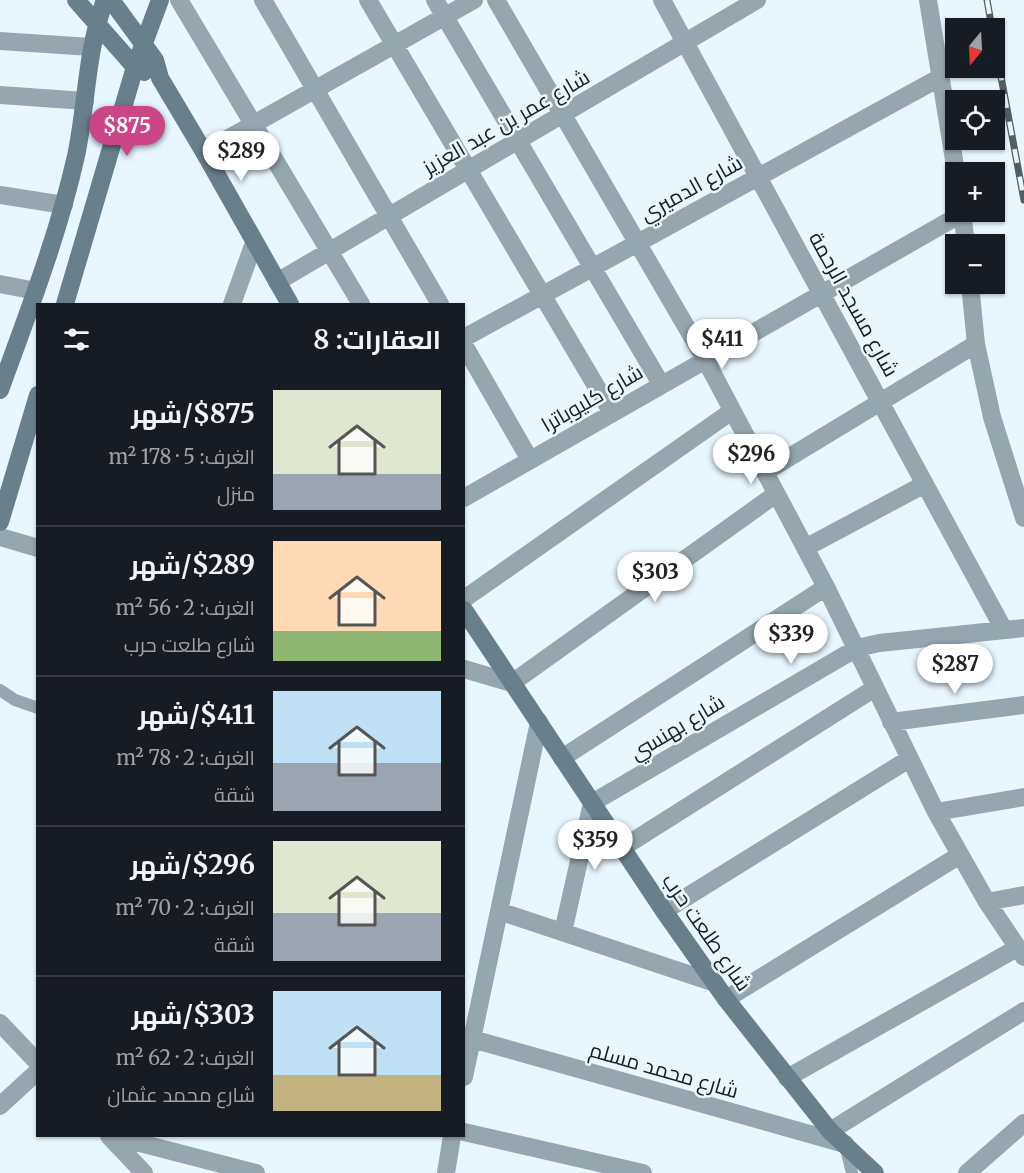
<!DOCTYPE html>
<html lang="ar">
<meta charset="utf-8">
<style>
:root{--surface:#171b24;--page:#20242c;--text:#f1f3f6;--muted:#9ea1a6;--line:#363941;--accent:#cb4687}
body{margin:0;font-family:Merriweather,Cairo,serif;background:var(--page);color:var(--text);direction:rtl;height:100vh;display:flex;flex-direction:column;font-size:22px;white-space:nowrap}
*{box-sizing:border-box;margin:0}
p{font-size:20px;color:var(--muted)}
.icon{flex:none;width:33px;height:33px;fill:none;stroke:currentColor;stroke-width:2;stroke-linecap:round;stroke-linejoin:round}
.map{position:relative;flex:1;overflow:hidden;direction:ltr}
.sheet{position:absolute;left:36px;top:303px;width:429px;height:834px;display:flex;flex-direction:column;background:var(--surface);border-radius:0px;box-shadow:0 2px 4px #0004;direction:rtl}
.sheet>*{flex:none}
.needle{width:39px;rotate:198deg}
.buttons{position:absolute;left:945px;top:18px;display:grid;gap:12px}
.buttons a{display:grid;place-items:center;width:60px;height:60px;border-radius:0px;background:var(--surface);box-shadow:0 2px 4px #0004;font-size:30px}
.price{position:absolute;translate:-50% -51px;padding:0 14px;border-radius:21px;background:#fff;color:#222;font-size:20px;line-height:39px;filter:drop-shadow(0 2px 3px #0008)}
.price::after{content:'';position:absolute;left:50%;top:36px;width:18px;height:14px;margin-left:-9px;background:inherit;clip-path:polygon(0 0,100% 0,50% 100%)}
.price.selected{background:var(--accent);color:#fff}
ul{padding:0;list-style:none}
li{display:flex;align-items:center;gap:18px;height:150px;padding:0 24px}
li+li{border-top:2px solid var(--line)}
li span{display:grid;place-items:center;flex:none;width:168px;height:120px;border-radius:0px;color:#555}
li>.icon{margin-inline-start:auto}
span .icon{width:72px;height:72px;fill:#fffc;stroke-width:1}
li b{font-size:26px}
h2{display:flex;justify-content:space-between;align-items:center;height:72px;padding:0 24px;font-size:26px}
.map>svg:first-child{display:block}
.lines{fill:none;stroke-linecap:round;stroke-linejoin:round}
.lane{stroke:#96a6ae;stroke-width:12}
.street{stroke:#96a6ae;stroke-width:18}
.secondary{stroke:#69808c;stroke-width:18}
.rail-casing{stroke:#505e65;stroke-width:7}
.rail{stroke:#e8f7ff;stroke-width:4.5;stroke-dasharray:14;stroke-linecap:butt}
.labels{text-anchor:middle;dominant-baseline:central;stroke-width:5;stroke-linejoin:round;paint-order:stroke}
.street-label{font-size:21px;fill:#101e25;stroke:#e8f7ff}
</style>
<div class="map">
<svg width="1024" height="1173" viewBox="0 0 1024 1173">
<rect width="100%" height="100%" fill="#e8f7ff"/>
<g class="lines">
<!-- lane -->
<path class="lane" d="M0,690L15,700L38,708
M845,1145L852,1173"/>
<!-- street -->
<path class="street" d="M179,0L361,304
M263,0L440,304
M368,0L612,413
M435,0L661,384
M496,0L705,359L826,587L936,812L987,902L1024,957
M662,0L1004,630
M928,0L956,172
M0,41L91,47
M0,95L85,101
M204,152L474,0
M0,195L64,205
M962,212L966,244
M277,282L757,0
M0,284L36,291
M970,284L976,344L992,417L1024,518
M232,304L254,243
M464,338L941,77
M464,345L530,460
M765,472L976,344
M464,498L963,213
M0,537L38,548
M805,548L925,484
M464,599L732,411
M464,669L512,683L776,494
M891,722L1024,705
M562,758L826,587
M936,812L1024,797
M622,848L875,688
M987,902L1024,895
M499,911L715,983
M664,911L909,759
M563,932L592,803L857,648L879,643L1024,628
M726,999L960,855
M0,1023L38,1063
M472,1039L845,1144
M464,1077L539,722
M787,1078L1017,948
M0,1106L38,1071
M830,1131L1024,1011
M464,1132L643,1173
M109,1136L144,1173
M113,1136L256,1173
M446,1173L452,1136
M967,1173L1024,1123"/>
<!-- secondary -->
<path class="secondary" d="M76,0L135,67L144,72
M111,0L155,60L160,78L204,152L290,304
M65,304L135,67L160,0
M0,390C28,313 58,236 76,156C87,104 86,51 105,0
M0,522L38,395
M464,610L664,911L726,999L830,1131L875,1173"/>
<defs>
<path id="rail" d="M987,0L992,28
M994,39L1024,200"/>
</defs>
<!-- rail casing -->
<use href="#rail" class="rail-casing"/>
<!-- rail -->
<use href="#rail" class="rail"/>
</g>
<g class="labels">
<!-- street labels -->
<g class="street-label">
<text transform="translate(506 122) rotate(-30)">شارع عمر بن عبد العزيز</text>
<text transform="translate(691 188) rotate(-29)">شارع الدميري</text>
<text transform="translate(854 304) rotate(61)">شارع مسجد الرحمة</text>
<text transform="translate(592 398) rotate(-30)">شارع كليوباترا</text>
<text transform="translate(677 727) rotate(-31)">شارع بهنسي</text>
<text transform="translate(707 932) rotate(55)">شارع طلعت حرب</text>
<text transform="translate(664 1070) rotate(16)">شارع محمد مسلم</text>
</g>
</g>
</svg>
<div class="buttons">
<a><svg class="needle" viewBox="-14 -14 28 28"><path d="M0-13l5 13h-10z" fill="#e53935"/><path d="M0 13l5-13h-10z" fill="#9ea1a6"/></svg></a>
<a><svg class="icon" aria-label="locate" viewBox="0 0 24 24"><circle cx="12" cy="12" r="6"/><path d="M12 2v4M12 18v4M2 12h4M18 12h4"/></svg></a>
<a>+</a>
<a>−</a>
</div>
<b class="price selected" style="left:127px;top:157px">$875</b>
<b class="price" style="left:241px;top:182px">$289</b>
<b class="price" style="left:722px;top:370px">$411</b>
<b class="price" style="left:751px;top:485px">$296</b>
<b class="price" style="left:655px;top:603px">$303</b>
<b class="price" style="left:791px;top:665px">$339</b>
<b class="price" style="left:955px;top:695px">$287</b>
<b class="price" style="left:595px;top:871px">$359</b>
<section class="sheet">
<h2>العقارات: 8<svg class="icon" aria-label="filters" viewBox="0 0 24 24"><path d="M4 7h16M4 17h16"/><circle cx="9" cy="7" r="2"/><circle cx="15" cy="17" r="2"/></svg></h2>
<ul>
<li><span style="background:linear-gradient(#dfe7d0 70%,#9aa5b1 0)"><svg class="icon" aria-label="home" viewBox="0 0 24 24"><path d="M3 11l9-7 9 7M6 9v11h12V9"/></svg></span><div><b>$875/شهر</b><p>الغرف: 5 · 178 m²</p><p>منزل</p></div></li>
<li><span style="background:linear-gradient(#ffd9b3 75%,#8fb573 0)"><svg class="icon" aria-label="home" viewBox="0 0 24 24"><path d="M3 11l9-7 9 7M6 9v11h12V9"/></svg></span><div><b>$289/شهر</b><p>الغرف: 2 · 56 m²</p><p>شارع طلعت حرب</p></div></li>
<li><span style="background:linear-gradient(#bfe0f5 60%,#9aa5b1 0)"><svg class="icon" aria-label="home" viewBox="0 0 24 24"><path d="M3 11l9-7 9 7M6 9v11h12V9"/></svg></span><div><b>$411/شهر</b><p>الغرف: 2 · 78 m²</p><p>شقة</p></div></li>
<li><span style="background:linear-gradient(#dfe7d0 60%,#9aa5b1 0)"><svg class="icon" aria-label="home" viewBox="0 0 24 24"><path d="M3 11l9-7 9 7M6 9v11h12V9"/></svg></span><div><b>$296/شهر</b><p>الغرف: 2 · 70 m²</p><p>شقة</p></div></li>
<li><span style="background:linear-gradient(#bfe0f5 70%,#c2b280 0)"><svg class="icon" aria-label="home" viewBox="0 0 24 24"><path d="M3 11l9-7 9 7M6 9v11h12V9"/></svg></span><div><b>$303/شهر</b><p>الغرف: 2 · 62 m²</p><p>شارع محمد عثمان</p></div></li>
</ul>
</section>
</div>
